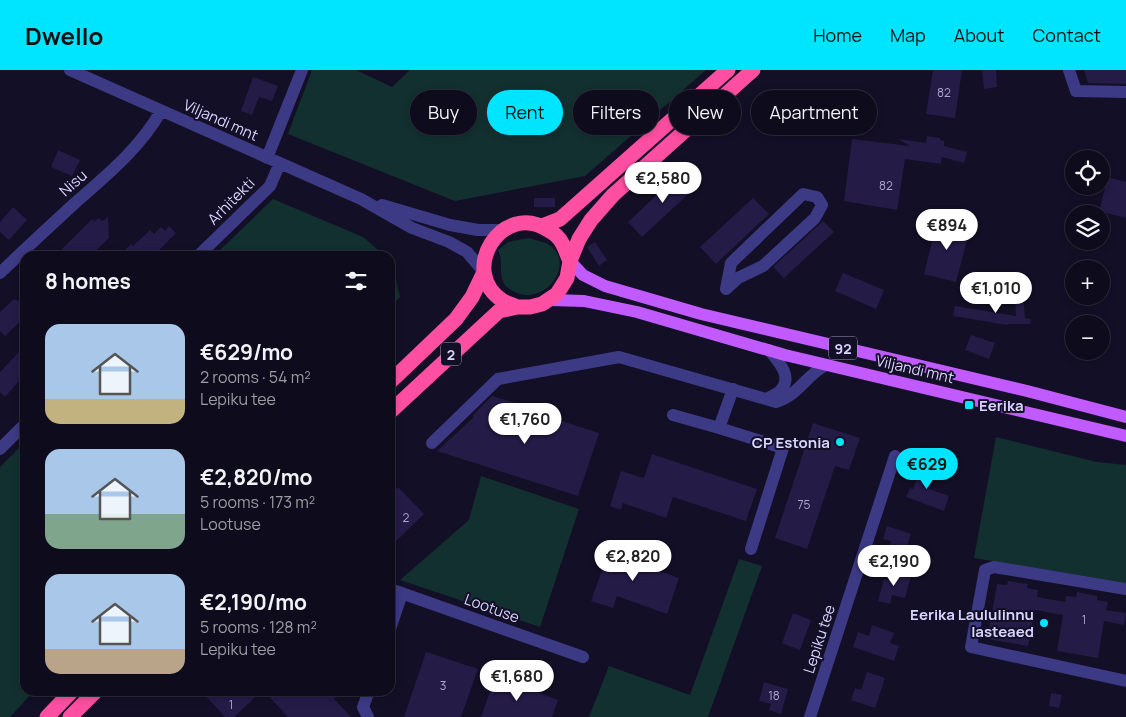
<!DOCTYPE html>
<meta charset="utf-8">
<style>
:root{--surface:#0e0b1c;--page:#171425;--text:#f1f3f6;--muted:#9b9ba3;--line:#2e2b3b;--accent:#00e5ff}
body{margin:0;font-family:Manrope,sans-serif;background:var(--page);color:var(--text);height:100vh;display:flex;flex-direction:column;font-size:19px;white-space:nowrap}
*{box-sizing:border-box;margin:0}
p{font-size:16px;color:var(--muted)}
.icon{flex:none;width:28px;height:28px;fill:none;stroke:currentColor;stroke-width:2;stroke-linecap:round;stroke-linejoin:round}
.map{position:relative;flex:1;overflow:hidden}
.drawer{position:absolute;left:20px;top:181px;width:375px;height:445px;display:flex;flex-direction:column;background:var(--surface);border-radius:15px;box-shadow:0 2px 8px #0003,0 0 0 1px var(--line)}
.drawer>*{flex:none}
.top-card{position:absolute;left:410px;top:20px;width:475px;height:45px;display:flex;gap:10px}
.fabs{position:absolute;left:1065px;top:80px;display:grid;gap:10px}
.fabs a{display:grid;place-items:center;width:45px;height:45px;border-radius:50%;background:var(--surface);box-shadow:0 2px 8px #0003,0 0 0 1px var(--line);font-size:25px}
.price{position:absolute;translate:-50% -42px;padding:0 11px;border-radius:18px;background:#fff;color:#222;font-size:16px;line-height:32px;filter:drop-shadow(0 1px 2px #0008)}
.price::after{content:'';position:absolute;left:50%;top:30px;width:15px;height:11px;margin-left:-8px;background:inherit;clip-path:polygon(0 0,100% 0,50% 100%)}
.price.current{background:var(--accent);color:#111}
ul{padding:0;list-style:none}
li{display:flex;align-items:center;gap:15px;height:125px;padding:0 25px}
li span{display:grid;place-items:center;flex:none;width:140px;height:100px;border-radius:15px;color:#555}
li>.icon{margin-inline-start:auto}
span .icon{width:60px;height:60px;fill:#fffc;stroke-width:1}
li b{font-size:21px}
h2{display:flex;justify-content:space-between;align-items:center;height:60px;padding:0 25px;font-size:21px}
.pill{padding:0 18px;border-radius:22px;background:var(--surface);box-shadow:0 2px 8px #0003,0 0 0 1px var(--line);font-size:18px;line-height:45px}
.pill.current{background:var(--accent);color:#111}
header{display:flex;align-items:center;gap:30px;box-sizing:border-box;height:70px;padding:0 25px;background:var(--accent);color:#111}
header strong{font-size:24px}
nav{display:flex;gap:28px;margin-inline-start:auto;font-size:18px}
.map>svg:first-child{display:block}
.green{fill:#12302f}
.building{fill:#241b47}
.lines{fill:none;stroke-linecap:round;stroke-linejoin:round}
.minor{stroke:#3d3a85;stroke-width:12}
.major{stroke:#c25bff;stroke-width:12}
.highway{stroke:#ff4fa3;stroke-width:15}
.poi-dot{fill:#00e5ff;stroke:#130f26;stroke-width:2}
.labels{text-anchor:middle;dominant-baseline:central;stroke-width:4;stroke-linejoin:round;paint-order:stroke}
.number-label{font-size:12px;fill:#aca6d1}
.shield{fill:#130f26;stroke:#9e99be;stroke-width:1}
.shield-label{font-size:14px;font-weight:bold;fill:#d9d4ff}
.street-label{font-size:15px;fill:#d9d4ff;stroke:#130f26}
.poi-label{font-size:15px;font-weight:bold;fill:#d9d4ff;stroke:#130f26;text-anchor:end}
</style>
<header>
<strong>Dwello</strong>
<nav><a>Home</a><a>Map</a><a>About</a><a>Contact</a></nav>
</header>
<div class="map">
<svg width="1126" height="647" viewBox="0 0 1126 647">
<rect width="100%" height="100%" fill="#130f26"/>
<!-- green -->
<path class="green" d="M312,0H356L392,17L410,0H706L585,106L455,131L288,64Z
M273,129L363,167L385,186H214Z
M528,168C534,170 541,171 546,173C578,190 548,235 517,223C512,221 507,218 504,214C498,203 504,191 498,180L508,172Z
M390,191L392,193L400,227L390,238Z
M996,367L1097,392L1126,395V513L974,488Z
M25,372V621H34L10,647H0V397Z
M481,406L579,439L540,557L400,510L469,450Z
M739,489L762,496L708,647H589L609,596L690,625Z"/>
<!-- building -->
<path class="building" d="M933,0H962L955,48L926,44Z
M982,0H996L997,17L984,19Z
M1084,0H1126V14L1088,13Z
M253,7L278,16L272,31L259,27L252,45L241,41Z
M927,66L940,68V70L944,71V76L967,82L964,93L942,87L941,94L905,89L897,140L844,131L852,69L910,76L898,69L926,73Z
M58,80L80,90L72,106L51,97Z
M683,100L697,116L642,167L628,152Z
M1108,107L1126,112V148L1099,141Z
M534,128H555V137H534Z
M753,128L769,144L716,194L700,177Z
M13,137L27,150L9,170L0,162V152Z
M108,147L109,168L90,186H67L61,180L92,149L94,151L99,148L102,151Z
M823,151L834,162L784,208L773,197Z
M937,151L970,159L956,212L924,204Z
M169,156L176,163L153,186H119L131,174L133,176L150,160L154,164L161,157L165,161Z
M595,172L607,190L599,196L587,177Z
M843,203L884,220L876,239L835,221Z
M25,224V247L5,266L0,261V242L14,229L18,231Z
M1023,224L1025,248L1031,249L1030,254H1008L1007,255L953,246L955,236L1016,246L1015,225Z
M971,265L995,273L989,289L965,280Z
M20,281L25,286V304L5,327L0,322V302Z
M492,326L516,333L515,336L599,363L578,426L437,381L474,347L473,345Z
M813,353L860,368L849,400L835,396L807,479L775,468Z
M652,384L757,419L746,451L673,427L666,448L623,433L621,440L610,436L621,401L644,408Z
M923,393L937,398L929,419L949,426L944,441L906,427L910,418L913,419Z
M398,417L424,444L390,477V425Z
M887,456L911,464L906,480L890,475L891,471L883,469Z
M612,472L632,479L630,490L679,508L667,544L617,526L613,538L591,531Z
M890,500L911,506L905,528L892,525L890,534L878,531L884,509L887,510Z
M1008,511L1028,514L1027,518L1038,520L1037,527L1065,532L1066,526L1076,527L1077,522L1097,526V530L1108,532L1106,540L1126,543L1124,555L1104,551L1098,588L1057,581L1063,545L1035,540L1028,576L987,569L997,514L1007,515Z
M793,543L811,550L800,580L782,573Z
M872,555L894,563L890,573L899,576L894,591L853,577L858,562L869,566Z
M426,582L478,599L461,647H404Z
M867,602L885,608L875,638L851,630L855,618L861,620Z
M495,607L558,630L552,647H481Z
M764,612L788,619L781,644L769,640L771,634L759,631Z
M201,621H262L234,647H225Z
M264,621H342L334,629L351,647H288Z
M1051,623L1062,625L1059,638L1049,636Z"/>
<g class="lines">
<!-- minor -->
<path class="minor" d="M70,0L361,129L412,158L449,172L467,182L484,202
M1069,0L1076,21L1126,22
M267,88L302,0
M803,124L817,127L822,135L815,148L763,196L738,208L726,219L731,193Z
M382,135L450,155L478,160H503
M198,186L270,116L280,93
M0,203C25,179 50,156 75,133C107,105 140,78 161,41
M733,319L719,358L783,378L751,479
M766,329C770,327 777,324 780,321C794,307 778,291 769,280
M673,345L719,358
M432,373L498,309L619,287L776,332C799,325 805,306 826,295
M0,379L25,354
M390,519L583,587
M1126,519L994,497L985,500L971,577L1126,611
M390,559L402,523
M368,647L363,637L369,621
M810,647L895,386"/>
<!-- major -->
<path class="major" d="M570,191L583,205L605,216L701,244L1027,321L1126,347
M550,230L584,231L637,242L785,285L1126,366"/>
<!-- highway -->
<path class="highway" d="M542,156L560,149L728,0
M517,237C513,235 507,233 503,231C457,201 503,130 548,160C554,163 559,167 562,173C565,178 567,185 570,191
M390,312L456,249L472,227L484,202
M390,342L499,241L517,237H530L542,234L557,224L567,208L570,191L579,169L591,150L613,125L753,0
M47,647L72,621
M70,647L96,621"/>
</g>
<!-- markers -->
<g class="poi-dot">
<rect x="964" y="330" width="10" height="10" rx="2.5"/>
<circle cx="840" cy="372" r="5"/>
<circle cx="1044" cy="553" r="5"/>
</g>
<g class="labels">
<!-- number labels -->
<g class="number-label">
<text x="944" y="22">82</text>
<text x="886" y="115">82</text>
<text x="804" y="434">75</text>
<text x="406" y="447">2</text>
<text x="1084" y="549">1</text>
<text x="443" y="615">3</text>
<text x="774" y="625">18</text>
<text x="231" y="634">1</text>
</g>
<!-- shield labels -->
<g class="shield">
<rect x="829" y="266.5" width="28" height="23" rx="4"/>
<rect x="441" y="272.5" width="20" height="23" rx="4"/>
</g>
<g class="shield-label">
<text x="843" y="278">92</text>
<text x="451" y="284">2</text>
</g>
<!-- street labels -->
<g class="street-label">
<text transform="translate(221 50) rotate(24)">Viljandi mnt</text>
<text transform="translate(73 113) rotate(-42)">Nisu</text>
<text transform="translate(231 131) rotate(-45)">Arhitekti</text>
<text transform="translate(915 299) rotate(13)">Viljandi mnt</text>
<text transform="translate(492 538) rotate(20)">Lootuse</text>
<text transform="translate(819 569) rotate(-72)">Lepiku tee</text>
</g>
<!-- poi labels -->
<g class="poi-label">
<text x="979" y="335" text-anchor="start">Eerika</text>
<text x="830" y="372">CP Estonia</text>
<text x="1034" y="544">Eerika Laululinnu<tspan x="1034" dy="17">lasteaed</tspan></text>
</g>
</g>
</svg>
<div class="fabs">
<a><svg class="icon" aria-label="locate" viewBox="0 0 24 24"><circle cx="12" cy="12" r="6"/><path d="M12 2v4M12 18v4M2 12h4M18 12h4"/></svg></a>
<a><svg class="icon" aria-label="layers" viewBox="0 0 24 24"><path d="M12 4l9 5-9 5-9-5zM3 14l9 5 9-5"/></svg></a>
<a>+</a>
<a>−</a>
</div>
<b class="price" style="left:663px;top:134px">€2,580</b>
<b class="price" style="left:947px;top:181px">€894</b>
<b class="price" style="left:996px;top:244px">€1,010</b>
<b class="price" style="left:525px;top:375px">€1,760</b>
<b class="price current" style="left:927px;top:420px">€629</b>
<b class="price" style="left:633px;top:512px">€2,820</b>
<b class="price" style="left:894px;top:517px">€2,190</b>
<b class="price" style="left:517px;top:632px">€1,680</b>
<div class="top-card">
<a class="pill">Buy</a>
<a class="pill current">Rent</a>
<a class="pill">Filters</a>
<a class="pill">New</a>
<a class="pill">Apartment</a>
</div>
<section class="drawer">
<h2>8 homes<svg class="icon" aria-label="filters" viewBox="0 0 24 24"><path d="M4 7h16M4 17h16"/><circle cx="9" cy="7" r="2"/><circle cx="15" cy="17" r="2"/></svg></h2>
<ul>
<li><span style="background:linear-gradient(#a9c7e8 75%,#c2b280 0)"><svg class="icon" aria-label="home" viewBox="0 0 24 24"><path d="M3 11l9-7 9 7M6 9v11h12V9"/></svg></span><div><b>€629/mo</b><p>2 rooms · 54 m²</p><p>Lepiku tee</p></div></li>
<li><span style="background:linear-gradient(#a9c7e8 65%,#7fa58c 0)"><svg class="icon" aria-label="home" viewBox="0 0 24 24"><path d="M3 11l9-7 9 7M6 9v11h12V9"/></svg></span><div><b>€2,820/mo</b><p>5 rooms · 173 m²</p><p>Lootuse</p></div></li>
<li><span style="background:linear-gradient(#a9c7e8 75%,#b9a48a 0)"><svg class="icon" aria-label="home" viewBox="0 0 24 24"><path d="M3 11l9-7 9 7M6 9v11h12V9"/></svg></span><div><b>€2,190/mo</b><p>5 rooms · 128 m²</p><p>Lepiku tee</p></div></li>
</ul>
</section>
</div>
